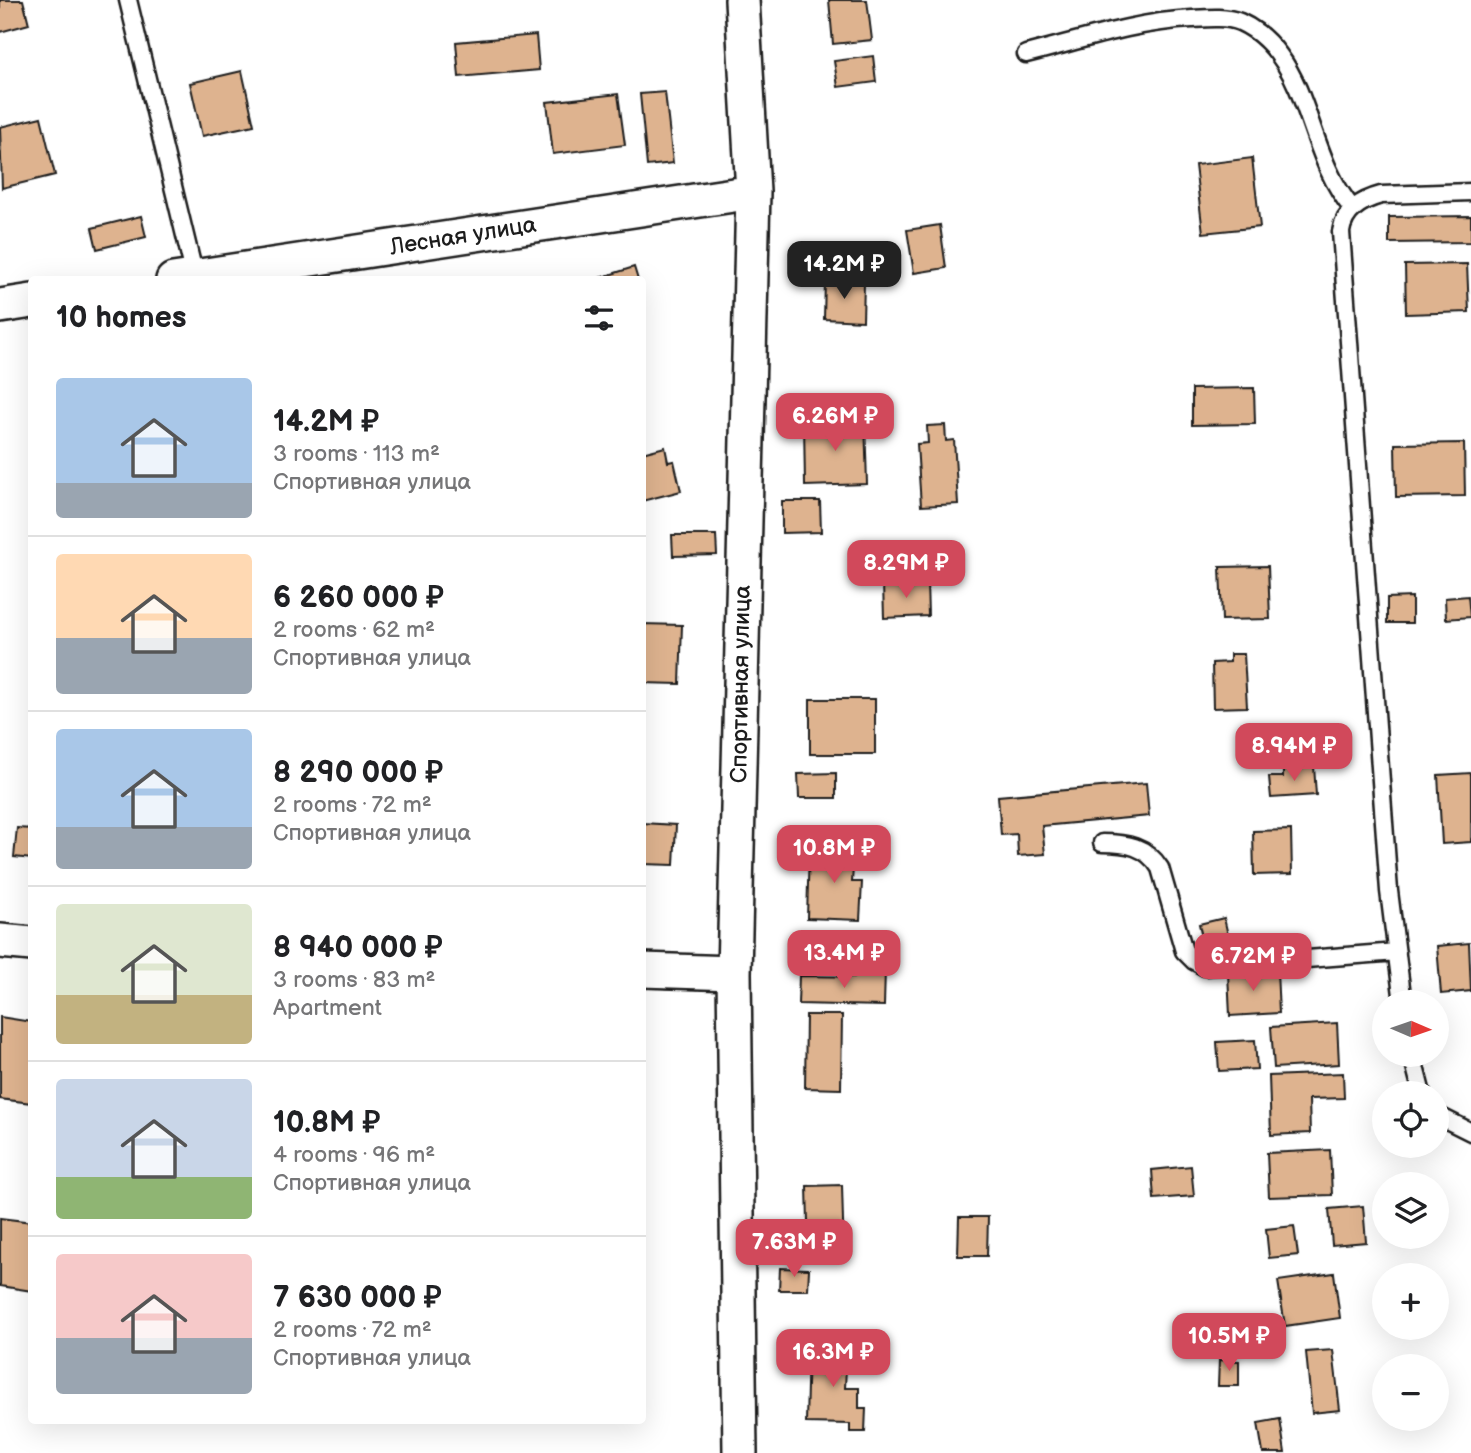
<!DOCTYPE html>
<meta charset="utf-8">
<style>
:root{--surface:#fff;--page:#f2f2f2;--text:#202124;--muted:#757577;--line:#e0e0e0;--accent:#d1495b}
body{margin:0;font-family:"Balsamiq Sans",sans-serif;background:var(--page);color:var(--text);height:100vh;display:flex;flex-direction:column;font-size:26px;white-space:nowrap}
*{box-sizing:border-box;margin:0}
p{font-size:23px;color:var(--muted)}
.icon{flex:none;width:38px;height:38px;fill:none;stroke:currentColor;stroke-width:2;stroke-linecap:round;stroke-linejoin:round}
.map{position:relative;flex:1;overflow:hidden}
.details{position:absolute;left:28px;top:276px;width:618px;height:1148px;display:flex;flex-direction:column;background:var(--surface);border-radius:7px;box-shadow:0 7px 28px #0002}
.details>*{flex:none}
.needle{width:46px;rotate:92deg}
.fabs{position:absolute;left:1372px;top:990px;display:grid;gap:14px}
.fabs a{display:grid;place-items:center;width:77px;height:77px;border-radius:50%;background:var(--surface);box-shadow:0 7px 28px #0002;font-size:35px}
.price{position:absolute;translate:-50% -60px;padding:0 16px;border-radius:14px;background:var(--accent);color:#fff;font-size:23px;line-height:46px;filter:drop-shadow(0 2px 4px #0008)}
.price::after{content:'';position:absolute;left:50%;top:42px;width:21px;height:16px;margin-left:-10px;background:inherit;clip-path:polygon(0 0,100% 0,50% 100%)}
.price.active{background:#222;color:#fff}
ul{padding:0;list-style:none}
li{display:flex;align-items:center;gap:21px;height:175px;padding:0 28px}
li+li{border-top:2px solid var(--line)}
li span{display:grid;place-items:center;flex:none;width:196px;height:140px;border-radius:7px;color:#555}
li>.icon{margin-inline-start:auto}
span .icon{width:84px;height:84px;fill:#fffc;stroke-width:1}
li b{font-size:30px}
h2{display:flex;justify-content:space-between;align-items:center;height:84px;padding:0 28px;font-size:30px}
.map>svg:first-child{display:block}
.building{fill:#deb38f;stroke:#1c1c1c;stroke-width:2}
.lines{fill:none;stroke-linecap:round;stroke-linejoin:round}
.service-casing{stroke:#1c1c1c;stroke-width:21}
.minor-casing{stroke:#1c1c1c;stroke-width:38}
.service{stroke:#fff;stroke-width:16}
.minor{stroke:#fff;stroke-width:33}
.labels{text-anchor:middle;dominant-baseline:central;stroke-width:6;stroke-linejoin:round;paint-order:stroke}
.street-label{font-size:23px;fill:#1c1c1c;stroke:#fff}
</style>
<div class="map">
<svg width="1471" height="1453" viewBox="0 0 1471 1453">
<rect width="100%" height="100%" fill="#fff"/>
<filter id="ink" filterUnits="userSpaceOnUse"><feTurbulence type="fractalNoise" baseFrequency=".0143" numOctaves="2"/><feDisplacementMap in="SourceGraphic" scale="14" xChannelSelector="R" yChannelSelector="G"/><feConvolveMatrix kernelMatrix="1 2 1 2 8 2 1 2 1" color-interpolation-filters="sRGB"/></filter>
<g filter="url(#ink)">
<!-- building -->
<path class="building" d="M0,0H23L29,24L0,32Z
M829,0H867L872,40L833,44Z
M536,35L539,70L459,77L456,42Z
M873,56L876,82L838,87L834,61Z
M242,71L254,125L202,136L190,83Z
M665,92L673,163L647,166L640,94Z
M618,94L625,145L553,154L547,102Z
M41,117L55,175L2,188L0,127Z
M1252,158L1260,227L1203,233L1195,165Z
M141,216L146,237L97,249L92,228Z
M1471,216V242L1389,243V217Z
M940,225L946,268L914,273L907,230Z
M1467,264L1469,312L1406,314L1405,265Z
M634,267L638,280H596V279Z
M825,281L864,282L863,321L824,319Z
M1254,388L1255,424L1192,425V389Z
M865,420L867,484L805,486L804,421Z
M945,425L946,441L954,440L958,504L921,506L917,444L928,443L927,426Z
M1464,443L1465,496L1396,497L1395,444Z
M665,447L668,462L674,461L681,491L642,501V453Z
M782,501H820L821,532L782,533Z
M672,535H716L717,555L673,556Z
M1268,566L1270,619L1222,620L1220,567Z
M927,581L928,616L884,618L883,583Z
M1468,596L1470,617L1446,619L1445,598Z
M1412,597V623H1387V598Z
M642,624L682,625L680,684L642,683Z
M1230,654H1244L1247,707L1213,708L1212,663L1230,662Z
M810,699H875V754H810Z
M1314,766L1316,795L1271,798L1269,777H1283V768Z
M836,773V798H799L798,774Z
M1471,773V842L1442,844L1438,775Z
M1146,783L1149,816L1042,826L1045,854L1018,856L1017,834L1001,835L998,796Z
M642,823L676,825L674,865L642,864Z
M17,828L32,829V859L14,857Z
M1291,830L1292,874L1254,875L1253,831Z
M809,849L862,851L861,868H853L852,882H862L860,920L807,918Z
M1224,918L1231,948L1206,954L1199,924Z
M1469,943L1471,991L1441,994L1437,946Z
M866,968L885,969L884,1006L798,1004L799,976L866,977Z
M1277,971L1279,1013L1230,1016L1228,973Z
M806,1015H842L841,1089L805,1088Z
M0,1017L32,1022V1103L0,1099Z
M1337,1023L1339,1064L1274,1068L1271,1027Z
M1255,1040L1257,1069L1219,1071L1217,1042Z
M1343,1073L1344,1098L1309,1099L1310,1133L1271,1135L1269,1076Z
M1330,1150L1332,1195L1269,1197L1267,1153Z
M1191,1166L1194,1196L1154,1199L1152,1170Z
M842,1185L844,1258L809,1259L807,1186Z
M1363,1206L1366,1242L1332,1245L1329,1209Z
M959,1217H988L987,1256H958Z
M0,1218L32,1222V1291L0,1286Z
M1294,1226L1298,1255L1269,1258L1266,1229Z
M780,1268L809,1269L808,1290H779Z
M1334,1273L1340,1318L1285,1326L1278,1281Z
M808,1347L856,1348V1367H846L845,1388H859V1408H866L865,1432H850V1424L806,1423Z
M1333,1350L1340,1410L1312,1413L1306,1352Z
M1219,1360L1239,1361V1386H1218Z
M1280,1419L1285,1453H1263L1258,1423Z"/>
<g class="lines">
<defs>
<path id="service" d="M128,0L195,277
M1026,54C1082,40 1134,22 1192,19C1207,18 1226,16 1240,22C1269,35 1286,61 1298,89C1315,129 1324,176 1353,209
M1102,843C1127,843 1146,846 1160,868L1184,951L1194,961L1205,967L1397,952
M1403,1003L1389,891L1341,232C1344,211 1362,200 1381,195L1471,192
M1412,1055L1422,1094
M1437,1115L1471,1132"/>
<path id="minor" d="M173,280L753,192
M0,306L32,301
M0,941L32,944
M642,970L734,973
M740,1453L734,973L753,192L742,0"/>
</defs>
<!-- service casing -->
<use href="#service" class="service-casing"/>
<!-- minor casing -->
<use href="#minor" class="minor-casing"/>
<!-- service -->
<use href="#service" class="service"/>
<!-- minor -->
<use href="#minor" class="minor"/>
</g>
</g>
<g class="labels">
<!-- street labels -->
<g class="street-label">
<text transform="translate(463 236) rotate(-9)">Лесная улица</text>
<text transform="translate(741 684) rotate(-89)">Спортивная улица</text>
</g>
</g>
</svg>
<div class="fabs">
<a><svg class="needle" viewBox="-14 -14 28 28"><path d="M0-13l5 13h-10z" fill="#e53935"/><path d="M0 13l5-13h-10z" fill="#757577"/></svg></a>
<a><svg class="icon" aria-label="locate" viewBox="0 0 24 24"><circle cx="12" cy="12" r="6"/><path d="M12 2v4M12 18v4M2 12h4M18 12h4"/></svg></a>
<a><svg class="icon" aria-label="layers" viewBox="0 0 24 24"><path d="M12 4l9 5-9 5-9-5zM3 14l9 5 9-5"/></svg></a>
<a>+</a>
<a>−</a>
</div>
<b class="price active" style="left:844px;top:301px">14.2M ₽</b>
<b class="price" style="left:835px;top:453px">6.26M ₽</b>
<b class="price" style="left:906px;top:600px">8.29M ₽</b>
<b class="price" style="left:1294px;top:783px">8.94M ₽</b>
<b class="price" style="left:834px;top:885px">10.8M ₽</b>
<b class="price" style="left:844px;top:990px">13.4M ₽</b>
<b class="price" style="left:1253px;top:993px">6.72M ₽</b>
<b class="price" style="left:794px;top:1279px">7.63M ₽</b>
<b class="price" style="left:1229px;top:1373px">10.5M ₽</b>
<b class="price" style="left:833px;top:1389px">16.3M ₽</b>
<section class="details">
<h2>10 homes<svg class="icon" aria-label="filters" viewBox="0 0 24 24"><path d="M4 7h16M4 17h16"/><circle cx="9" cy="7" r="2"/><circle cx="15" cy="17" r="2"/></svg></h2>
<ul>
<li><span style="background:linear-gradient(#a9c7e8 75%,#9aa5b1 0)"><svg class="icon" aria-label="home" viewBox="0 0 24 24"><path d="M3 11l9-7 9 7M6 9v11h12V9"/></svg></span><div><b>14.2M ₽</b><p>3 rooms · 113 m²</p><p>Спортивная улица</p></div></li>
<li><span style="background:linear-gradient(#ffd9b3 60%,#9aa5b1 0)"><svg class="icon" aria-label="home" viewBox="0 0 24 24"><path d="M3 11l9-7 9 7M6 9v11h12V9"/></svg></span><div><b>6 260 000 ₽</b><p>2 rooms · 62 m²</p><p>Спортивная улица</p></div></li>
<li><span style="background:linear-gradient(#a9c7e8 70%,#9aa5b1 0)"><svg class="icon" aria-label="home" viewBox="0 0 24 24"><path d="M3 11l9-7 9 7M6 9v11h12V9"/></svg></span><div><b>8 290 000 ₽</b><p>2 rooms · 72 m²</p><p>Спортивная улица</p></div></li>
<li><span style="background:linear-gradient(#dfe7d0 65%,#c2b280 0)"><svg class="icon" aria-label="home" viewBox="0 0 24 24"><path d="M3 11l9-7 9 7M6 9v11h12V9"/></svg></span><div><b>8 940 000 ₽</b><p>3 rooms · 83 m²</p><p>Apartment</p></div></li>
<li><span style="background:linear-gradient(#c9d6e8 70%,#8fb573 0)"><svg class="icon" aria-label="home" viewBox="0 0 24 24"><path d="M3 11l9-7 9 7M6 9v11h12V9"/></svg></span><div><b>10.8M ₽</b><p>4 rooms · 96 m²</p><p>Спортивная улица</p></div></li>
<li><span style="background:linear-gradient(#f6c9c9 60%,#9aa5b1 0)"><svg class="icon" aria-label="home" viewBox="0 0 24 24"><path d="M3 11l9-7 9 7M6 9v11h12V9"/></svg></span><div><b>7 630 000 ₽</b><p>2 rooms · 72 m²</p><p>Спортивная улица</p></div></li>
</ul>
</section>
</div>
